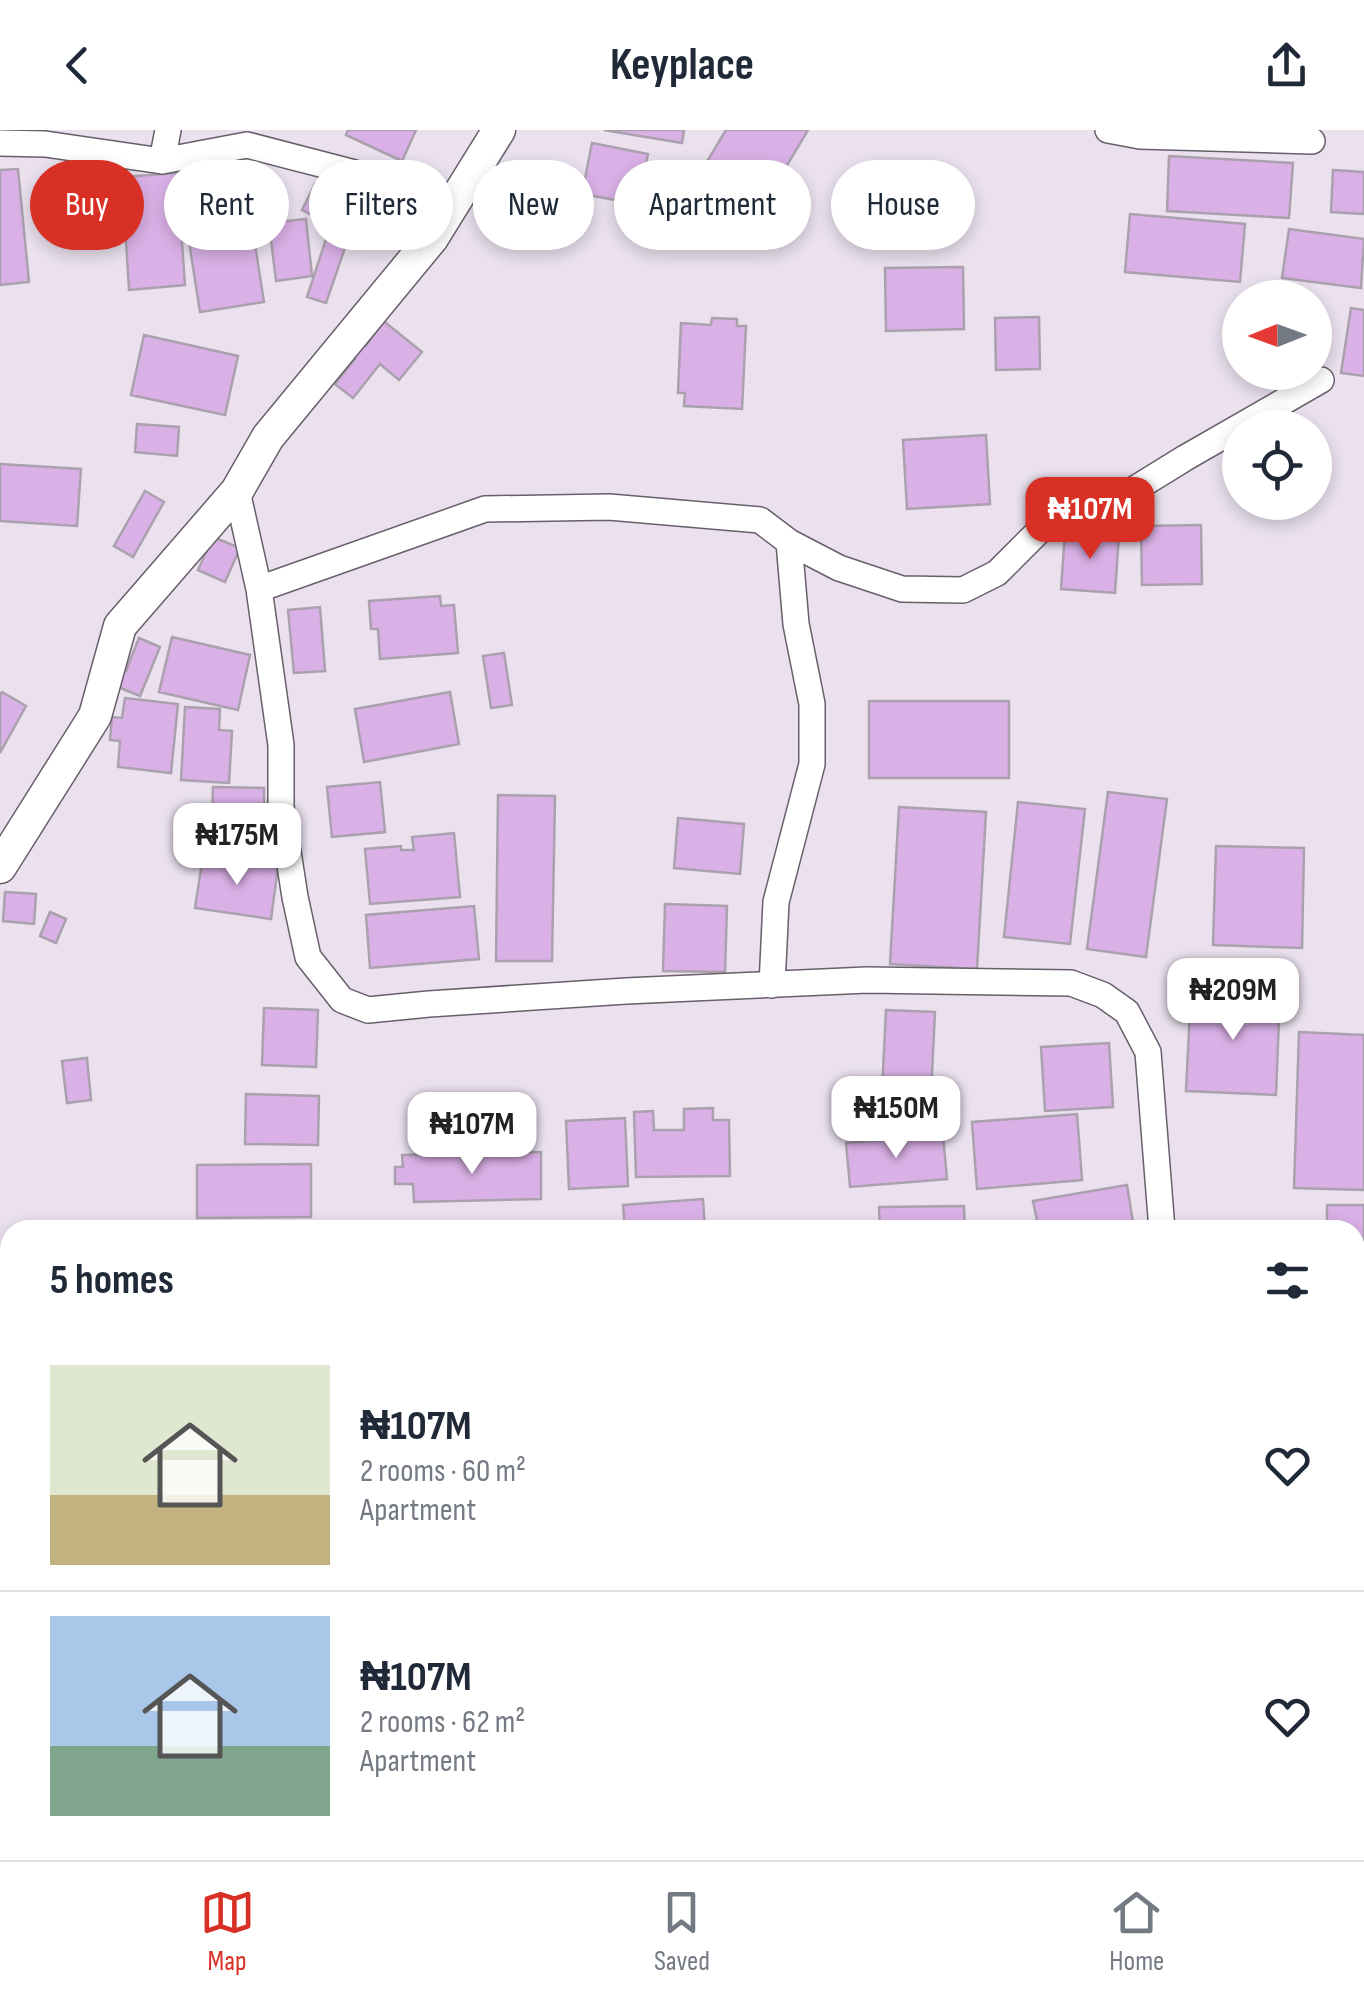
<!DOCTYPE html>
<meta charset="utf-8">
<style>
:root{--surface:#fff;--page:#f2f2f3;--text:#1f2937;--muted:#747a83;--line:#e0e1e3;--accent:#d93025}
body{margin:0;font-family:"Sofia Sans Condensed",sans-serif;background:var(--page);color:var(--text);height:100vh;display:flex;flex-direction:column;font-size:38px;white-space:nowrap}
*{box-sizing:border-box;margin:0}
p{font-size:32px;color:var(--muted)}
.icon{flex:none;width:55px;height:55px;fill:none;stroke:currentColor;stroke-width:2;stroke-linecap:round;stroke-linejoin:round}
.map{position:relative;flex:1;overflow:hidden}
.details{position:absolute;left:0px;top:1090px;width:1365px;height:640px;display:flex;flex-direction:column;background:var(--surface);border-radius:30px 30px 0 0;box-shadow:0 5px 15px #0003}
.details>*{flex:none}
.top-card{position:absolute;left:30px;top:30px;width:1305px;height:90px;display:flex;gap:20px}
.needle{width:65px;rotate:269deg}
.controls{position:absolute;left:1222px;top:150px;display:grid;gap:20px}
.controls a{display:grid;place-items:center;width:110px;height:110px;border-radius:50%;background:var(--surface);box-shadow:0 5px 15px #0003;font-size:50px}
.price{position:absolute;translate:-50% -85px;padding:0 22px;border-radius:20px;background:#fff;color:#222;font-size:32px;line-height:65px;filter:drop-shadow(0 2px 5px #0008)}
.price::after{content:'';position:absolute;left:50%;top:60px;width:30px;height:22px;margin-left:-15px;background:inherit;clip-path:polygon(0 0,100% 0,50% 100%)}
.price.on{background:var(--accent);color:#fff}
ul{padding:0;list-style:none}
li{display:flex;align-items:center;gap:30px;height:250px;padding:0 50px}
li+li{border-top:2px solid var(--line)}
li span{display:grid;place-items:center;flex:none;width:280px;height:200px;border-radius:0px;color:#555}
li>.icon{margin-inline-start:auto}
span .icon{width:120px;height:120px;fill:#fffc;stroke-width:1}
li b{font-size:42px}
h2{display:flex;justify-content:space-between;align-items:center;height:120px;padding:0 50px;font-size:42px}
.pill{padding:0 35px;border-radius:45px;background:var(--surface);box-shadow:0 5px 15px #0003;font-size:35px;line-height:90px}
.pill.on{background:var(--accent);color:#fff}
header{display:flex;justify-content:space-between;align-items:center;height:130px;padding:0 50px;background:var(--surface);font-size:45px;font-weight:700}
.tab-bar{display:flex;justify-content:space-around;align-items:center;height:140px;border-top:2px solid var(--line);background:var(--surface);font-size:28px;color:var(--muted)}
.tab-bar a{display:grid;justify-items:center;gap:5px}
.tab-bar .on{color:var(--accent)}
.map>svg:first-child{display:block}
.building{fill:#dab1e7;stroke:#aba1ae;stroke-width:2.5}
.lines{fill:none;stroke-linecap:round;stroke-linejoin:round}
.minor-casing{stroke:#685f6b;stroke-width:28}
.tertiary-casing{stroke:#685f6b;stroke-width:35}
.minor{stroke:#fff;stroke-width:25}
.tertiary{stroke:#fff;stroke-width:32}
</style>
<header><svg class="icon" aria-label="back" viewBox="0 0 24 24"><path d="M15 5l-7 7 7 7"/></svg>Keyplace<svg class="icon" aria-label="share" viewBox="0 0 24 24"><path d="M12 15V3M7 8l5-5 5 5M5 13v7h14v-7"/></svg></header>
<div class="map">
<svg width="1364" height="1730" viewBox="0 0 1364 1730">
<rect width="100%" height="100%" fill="#eae0ee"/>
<!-- building -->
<path class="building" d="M348,0H416L402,31L346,5Z
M604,0H684L682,13Z
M726,0H808L761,79L700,43Z
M592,13L648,24L638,74L582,64Z
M1169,26L1293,33L1289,88L1167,81Z
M18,39L29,152L0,155V40Z
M1333,40L1364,42V84L1331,82Z
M177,43L185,155L129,160L122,47Z
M315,54L343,69L330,94L302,80Z
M246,57L264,172L200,182L182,67Z
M1130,84L1245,94L1240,152L1125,142Z
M306,89L312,146L276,151L269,93Z
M1289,99L1364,109L1361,158L1282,148Z
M328,103L348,109L326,173L307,167Z
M963,137L964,199L886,201L885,138Z
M1351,178L1364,180V246L1341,243Z
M376,185L422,222L399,250L380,234L353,268L335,254L355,229L345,222L356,208L366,216L375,203L367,196Z
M1039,187L1040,239L996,240L995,188Z
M712,188L737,189V196H746L742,279L684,276L685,263H678L681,193L711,195Z
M144,205L238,226L225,285L131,265Z
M137,294L179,297L177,326L135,322Z
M986,305L990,374L907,379L903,310Z
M0,334L81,339L77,396L0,391Z
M145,361L164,372L133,427L114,416Z
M1201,395L1202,454L1142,455L1141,396Z
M1065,402L1119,405L1115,463L1061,459Z
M213,407L240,418L225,452L198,440Z
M440,466L441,476L454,475L458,523L380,529L378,499H371L369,471Z
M320,477L325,541L294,543L288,480Z
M172,507L250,525L238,580L159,562Z
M139,508L160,517L140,566L108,553L114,537L126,541Z
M504,523L512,575L491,578L483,526Z
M2,562L26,576L0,623V565Z
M450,562L459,614L364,632L355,579Z
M125,568L178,574L171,643L118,637L120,611L110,610L112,587L122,588Z
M869,571H1009V648H869Z
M185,577L220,579L219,600L232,601L229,653L181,650Z
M380,652L385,702L332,707L327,657Z
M213,657L264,658V674L271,673V696H267V707L212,705Z
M1108,662L1167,669L1146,827L1087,819Z
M498,665L555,666L552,831H496Z
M1018,672L1085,679L1070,814L1004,807Z
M899,677L986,682L977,839L890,834Z
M678,688L744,694L740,744L674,738Z
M454,703L460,767L370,774L365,719L401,716V720H414L412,707Z
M1216,716L1304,718L1302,818L1213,815Z
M203,726L278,737L271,789L195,778Z
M5,762L36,764L34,794L3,791Z
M665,774L727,776L725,842L663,841Z
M474,776L479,829L370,838L366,785Z
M50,782L66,789L56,813L40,806Z
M1191,860L1280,864L1276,965L1186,961Z
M264,878L318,880L316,937L262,935Z
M886,880L935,882L930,985L881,982Z
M1299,902L1364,905V1060L1294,1058Z
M1109,913L1113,977L1045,981L1041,917Z
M87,928L91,970L67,973L62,931Z
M246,964L319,966L318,1015L245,1014Z
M713,978V990H729L730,1046L636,1047L634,982L653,981L654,1000H684V979Z
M1077,984L1082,1050L977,1059L972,992Z
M625,988L628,1056L569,1059L566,991Z
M943,1005L947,1049L850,1057L846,1013Z
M541,1022V1069L414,1072L413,1054H395V1037H403L402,1025Z
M311,1034V1087L197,1088V1035Z
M1127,1055L1133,1092L1087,1100H1039L1033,1071Z
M703,1069L705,1100H625L623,1075Z
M1327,1075H1364V1233H1355V1100H1327Z
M964,1076L965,1100H880L879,1077Z"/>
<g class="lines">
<defs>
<path id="minor" d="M1108,0L1140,6L1312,11
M0,13L45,14L162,31L247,15L355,43L432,108
M162,31L168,0
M237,361L259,459L281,615V677L295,767L308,827L342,870L368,880L429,874L626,861L867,850L1071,853L1103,865L1127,882L1148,922L1162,1100
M789,412L839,438L902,459L963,460L997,443L1048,392L1109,375L1185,328L1321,250
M259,459L485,379L609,377L760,390L789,412L796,494L812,574V634L776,772L772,855
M1355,1270H1364"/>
<path id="tertiary" d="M0,737L95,586L120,496L237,361L268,307L432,108L499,0"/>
</defs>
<!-- minor casing -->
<use href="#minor" class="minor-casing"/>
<!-- tertiary casing -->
<use href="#tertiary" class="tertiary-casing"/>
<!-- minor -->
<use href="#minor" class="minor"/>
<!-- tertiary -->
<use href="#tertiary" class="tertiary"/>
</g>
</svg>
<div class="controls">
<a><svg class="needle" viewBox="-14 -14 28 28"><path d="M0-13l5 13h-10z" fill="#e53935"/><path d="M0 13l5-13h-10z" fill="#747a83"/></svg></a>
<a><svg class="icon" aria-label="locate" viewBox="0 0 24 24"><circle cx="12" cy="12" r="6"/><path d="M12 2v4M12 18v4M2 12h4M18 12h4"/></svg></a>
</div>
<b class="price on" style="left:1090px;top:432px">₦107M</b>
<b class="price" style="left:237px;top:758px">₦175M</b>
<b class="price" style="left:1233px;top:913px">₦209M</b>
<b class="price" style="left:896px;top:1031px">₦150M</b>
<b class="price" style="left:472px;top:1047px">₦107M</b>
<div class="top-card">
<a class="pill on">Buy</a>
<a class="pill">Rent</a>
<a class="pill">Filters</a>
<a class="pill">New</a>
<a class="pill">Apartment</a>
<a class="pill">House</a>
</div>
<section class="details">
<h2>5 homes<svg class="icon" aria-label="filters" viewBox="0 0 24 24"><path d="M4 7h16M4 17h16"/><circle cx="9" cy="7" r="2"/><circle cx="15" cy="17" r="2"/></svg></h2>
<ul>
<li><span style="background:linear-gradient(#dfe7d0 65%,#c2b280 0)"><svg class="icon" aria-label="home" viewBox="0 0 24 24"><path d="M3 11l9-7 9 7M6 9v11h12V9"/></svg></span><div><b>₦107M</b><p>2 rooms · 60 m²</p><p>Apartment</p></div><svg class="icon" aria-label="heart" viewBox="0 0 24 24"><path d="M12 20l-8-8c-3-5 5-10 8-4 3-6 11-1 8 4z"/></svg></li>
<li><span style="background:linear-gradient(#a9c7e8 65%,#7fa58c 0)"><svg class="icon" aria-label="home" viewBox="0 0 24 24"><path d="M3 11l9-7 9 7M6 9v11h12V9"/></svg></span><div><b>₦107M</b><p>2 rooms · 62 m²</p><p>Apartment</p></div><svg class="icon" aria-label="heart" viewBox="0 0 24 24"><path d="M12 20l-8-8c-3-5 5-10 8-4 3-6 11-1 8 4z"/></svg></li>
</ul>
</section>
</div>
<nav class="tab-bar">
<a class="on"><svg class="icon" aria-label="map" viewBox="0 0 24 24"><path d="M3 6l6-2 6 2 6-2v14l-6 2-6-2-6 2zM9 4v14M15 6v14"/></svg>Map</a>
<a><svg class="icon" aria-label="saved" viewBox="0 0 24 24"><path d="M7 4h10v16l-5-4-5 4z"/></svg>Saved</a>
<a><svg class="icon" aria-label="home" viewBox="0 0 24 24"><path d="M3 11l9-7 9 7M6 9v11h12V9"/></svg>Home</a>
</nav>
